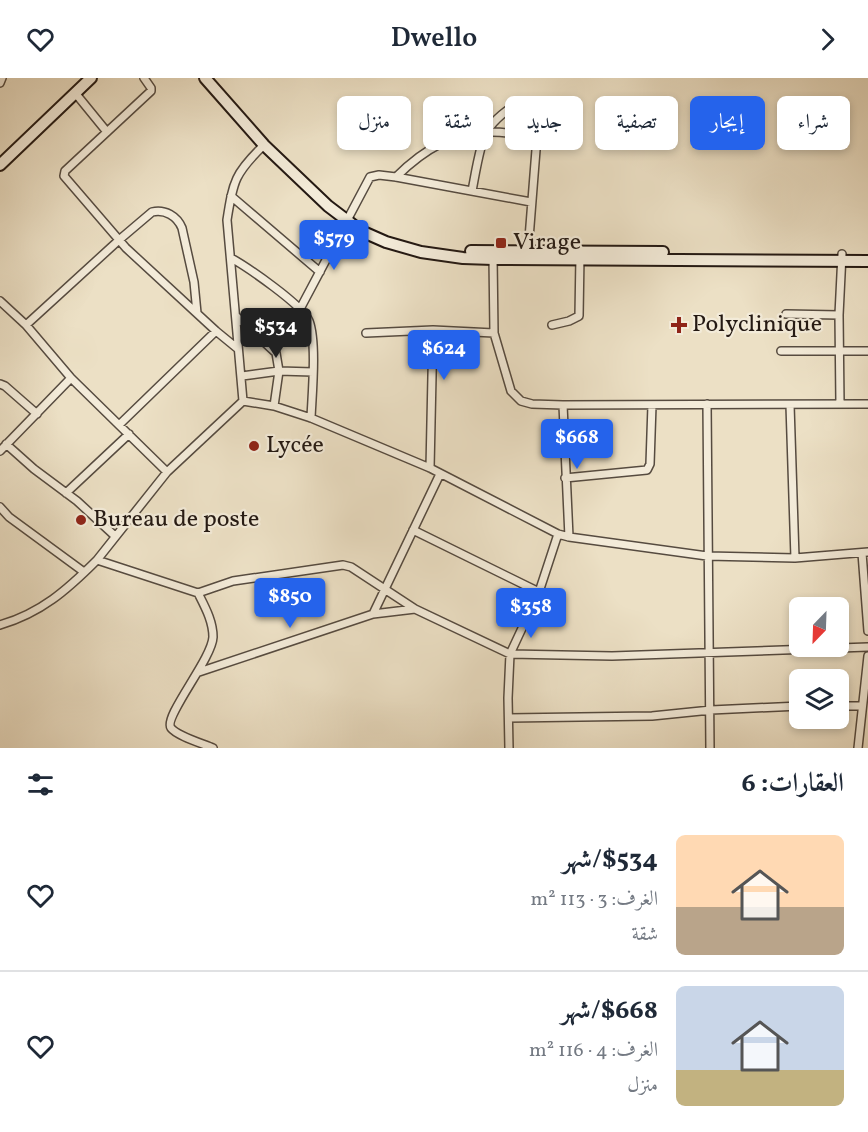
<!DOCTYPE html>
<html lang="ar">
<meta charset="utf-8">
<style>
:root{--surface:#fff;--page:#f2f2f3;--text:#1f2937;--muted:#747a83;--line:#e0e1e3;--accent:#2563eb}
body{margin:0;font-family:Vollkorn,Amiri,serif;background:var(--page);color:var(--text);direction:rtl;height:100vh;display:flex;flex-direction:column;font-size:22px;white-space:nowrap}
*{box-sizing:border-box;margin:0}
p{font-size:20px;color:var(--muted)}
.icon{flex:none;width:33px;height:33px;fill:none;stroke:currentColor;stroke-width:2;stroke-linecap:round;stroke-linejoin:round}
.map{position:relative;height:670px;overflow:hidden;direction:ltr}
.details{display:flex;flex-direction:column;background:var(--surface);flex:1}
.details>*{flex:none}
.top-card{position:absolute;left:18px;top:18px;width:832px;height:54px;direction:rtl;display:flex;gap:12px}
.needle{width:39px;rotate:203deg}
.controls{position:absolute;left:789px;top:519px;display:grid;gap:12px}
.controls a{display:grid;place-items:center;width:60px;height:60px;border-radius:9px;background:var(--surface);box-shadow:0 3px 9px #0003;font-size:30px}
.price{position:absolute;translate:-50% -51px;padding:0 14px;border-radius:6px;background:var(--accent);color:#fff;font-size:20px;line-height:39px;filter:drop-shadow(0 2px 3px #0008)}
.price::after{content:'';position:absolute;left:50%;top:36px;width:18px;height:14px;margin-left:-9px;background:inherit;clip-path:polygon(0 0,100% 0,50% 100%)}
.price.current{background:#222;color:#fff}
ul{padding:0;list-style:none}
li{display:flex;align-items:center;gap:18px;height:150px;padding:0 24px}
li+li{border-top:2px solid var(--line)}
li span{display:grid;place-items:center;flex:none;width:168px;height:120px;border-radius:9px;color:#555}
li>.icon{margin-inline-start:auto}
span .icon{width:72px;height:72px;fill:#fffc;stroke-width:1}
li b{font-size:26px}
h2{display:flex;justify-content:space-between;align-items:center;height:72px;padding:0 24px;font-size:26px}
.chip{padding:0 21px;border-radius:9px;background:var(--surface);box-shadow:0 3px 9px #0003;font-size:21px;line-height:54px}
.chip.current{background:var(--accent);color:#fff}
header{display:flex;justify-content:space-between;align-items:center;height:78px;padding:0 24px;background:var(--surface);font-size:27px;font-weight:600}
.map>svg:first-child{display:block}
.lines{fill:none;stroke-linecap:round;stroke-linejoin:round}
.minor-casing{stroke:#564b40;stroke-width:10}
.secondary-casing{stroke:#241913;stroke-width:14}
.minor{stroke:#f3ebd9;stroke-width:7}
.secondary{stroke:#f3ebd9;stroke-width:10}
.poi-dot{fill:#8f2418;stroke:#f3ebd9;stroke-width:2}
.labels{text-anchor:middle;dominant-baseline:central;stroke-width:4.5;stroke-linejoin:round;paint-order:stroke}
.poi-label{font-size:24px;fill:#241913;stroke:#f3ebd9;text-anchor:start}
</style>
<header><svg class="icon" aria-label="forward" viewBox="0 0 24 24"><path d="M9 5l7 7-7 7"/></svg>Dwello<svg class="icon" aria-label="heart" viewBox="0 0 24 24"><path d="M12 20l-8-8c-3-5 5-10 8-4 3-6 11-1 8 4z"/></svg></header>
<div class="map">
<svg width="868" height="670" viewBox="0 0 868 670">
<rect width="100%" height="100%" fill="#ece0c5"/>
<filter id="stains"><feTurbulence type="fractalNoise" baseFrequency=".00333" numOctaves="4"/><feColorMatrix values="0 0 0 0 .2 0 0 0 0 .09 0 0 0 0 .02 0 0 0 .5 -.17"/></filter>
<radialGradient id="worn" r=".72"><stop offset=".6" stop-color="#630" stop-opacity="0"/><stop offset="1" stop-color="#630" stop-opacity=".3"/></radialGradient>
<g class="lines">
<defs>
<path id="minor" d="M144,0L151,10V13L65,93L64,98L126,170L216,253L238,271
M0,5L2,0
M76,16L107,54
M396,99C420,75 452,54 487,54C504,53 522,57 538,59
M472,113C475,98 480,64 487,53C494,42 508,30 520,25C529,22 536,26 539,34L528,173
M231,118L320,194
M493,179L494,255L511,313L521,323L532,326L563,327L868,326
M231,180C247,189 303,227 309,243C317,264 312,317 311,340
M0,223L26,247L71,300L167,394
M300,231L370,99L379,97L396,99L531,124
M786,236L839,237
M236,238L276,275L279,293L274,328
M26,247L119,162L152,134C165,131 177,138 182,150L194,204L197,235
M552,247L569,243L579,238L580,178
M366,255L433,252
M781,273H868
M242,298L279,293L313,294
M0,306L5,308L37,336
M243,323L274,328L311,340L430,390L558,456L569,459L707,478L795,480L868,474
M707,326L710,670
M840,326L839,237L842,176
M563,327L569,459
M790,327L795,480
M119,347L216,253
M6,366L34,391L77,423L115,458
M0,373L71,300
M430,390L433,252L494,255
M565,400L647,392L650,386L652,327
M66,415L129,356
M0,429L9,439L84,494
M413,452L539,514
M862,475L868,553
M198,515L233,503L343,487L351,489L415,531L510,576L612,578L868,569
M373,536L415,531
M0,547C41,535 67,512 97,482
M199,594L373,536L440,396
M838,628H861
M509,640L652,638L711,632L800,628
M213,670C204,666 177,658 171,650C163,639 212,581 213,559C213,543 205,529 198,515L97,482L167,394L243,323L227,142C233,103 235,95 264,67
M509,670L508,620L510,576L539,514L558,456
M858,670L868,578"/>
<path id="secondary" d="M205,0L264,67L328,128L361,153L386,164L421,174L463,180L493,181L868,183
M0,87L91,0
M471,173L663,174"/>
</defs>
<!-- minor casing -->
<use href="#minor" class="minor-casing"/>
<!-- secondary casing -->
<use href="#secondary" class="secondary-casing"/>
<!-- minor -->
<use href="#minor" class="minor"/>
<!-- secondary -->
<use href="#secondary" class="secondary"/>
</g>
<!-- markers -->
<g class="poi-dot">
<rect x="495" y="159" width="12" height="12" rx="3"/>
<path d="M676 238h6v6h6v6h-6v6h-6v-6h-6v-6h6z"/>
<circle cx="254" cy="368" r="6"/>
<circle cx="81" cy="442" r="6"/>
</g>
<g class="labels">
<!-- poi labels -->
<g class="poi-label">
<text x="513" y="165">Virage</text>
<text x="692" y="247">Polyclinique</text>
<text x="266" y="368">Lycée</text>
<text x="93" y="442">Bureau de poste</text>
</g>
</g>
<rect width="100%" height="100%" filter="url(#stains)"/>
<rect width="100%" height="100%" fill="url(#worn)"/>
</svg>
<div class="controls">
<a><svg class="needle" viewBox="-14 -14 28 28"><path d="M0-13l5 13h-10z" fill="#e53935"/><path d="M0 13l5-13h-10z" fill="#747a83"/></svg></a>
<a><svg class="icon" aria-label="layers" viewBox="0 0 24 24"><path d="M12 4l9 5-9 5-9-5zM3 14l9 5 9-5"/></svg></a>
</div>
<b class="price" style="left:334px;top:193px">$579</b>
<b class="price current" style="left:276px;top:281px">$534</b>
<b class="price" style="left:444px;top:303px">$624</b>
<b class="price" style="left:577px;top:392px">$668</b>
<b class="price" style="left:290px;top:551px">$850</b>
<b class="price" style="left:531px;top:561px">$358</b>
<div class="top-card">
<a class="chip">شراء</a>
<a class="chip current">إيجار</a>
<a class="chip">تصفية</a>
<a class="chip">جديد</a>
<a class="chip">شقة</a>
<a class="chip">منزل</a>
</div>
</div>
<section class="details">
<h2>العقارات: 6<svg class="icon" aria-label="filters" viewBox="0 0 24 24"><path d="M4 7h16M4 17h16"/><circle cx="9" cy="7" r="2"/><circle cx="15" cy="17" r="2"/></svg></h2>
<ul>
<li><span style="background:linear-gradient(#ffd9b3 60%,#b9a48a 0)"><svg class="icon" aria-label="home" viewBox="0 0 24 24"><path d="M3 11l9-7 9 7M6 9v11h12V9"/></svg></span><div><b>$534/شهر</b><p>الغرف: 3 · 113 m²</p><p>شقة</p></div><svg class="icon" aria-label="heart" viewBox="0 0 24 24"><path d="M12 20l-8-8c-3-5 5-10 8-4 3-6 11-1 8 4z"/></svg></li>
<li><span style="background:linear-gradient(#c9d6e8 70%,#c2b280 0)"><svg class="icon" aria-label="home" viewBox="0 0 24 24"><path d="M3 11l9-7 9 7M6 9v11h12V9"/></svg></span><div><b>$668/شهر</b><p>الغرف: 4 · 116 m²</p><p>منزل</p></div><svg class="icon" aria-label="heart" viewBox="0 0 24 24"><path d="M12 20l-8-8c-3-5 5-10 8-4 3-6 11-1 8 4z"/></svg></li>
</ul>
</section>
